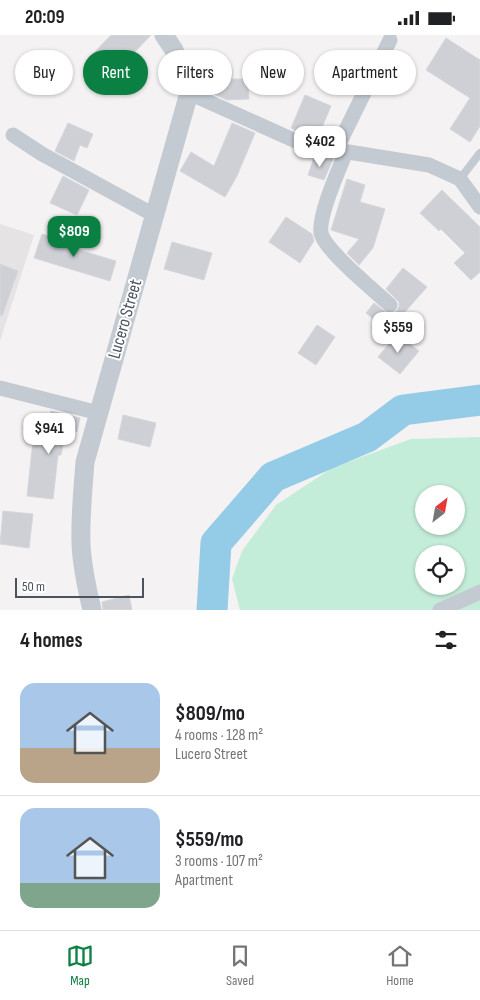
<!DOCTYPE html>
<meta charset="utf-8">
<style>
:root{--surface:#fff;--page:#f6f6f6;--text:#202124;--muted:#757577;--line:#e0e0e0;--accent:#0b8043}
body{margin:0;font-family:"Sofia Sans Condensed",sans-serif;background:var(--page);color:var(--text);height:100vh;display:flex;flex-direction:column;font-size:19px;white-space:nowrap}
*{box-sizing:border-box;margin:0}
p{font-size:16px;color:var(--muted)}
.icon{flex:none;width:28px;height:28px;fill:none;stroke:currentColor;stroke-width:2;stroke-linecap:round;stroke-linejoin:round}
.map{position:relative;height:575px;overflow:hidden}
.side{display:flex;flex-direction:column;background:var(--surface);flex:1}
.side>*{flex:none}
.top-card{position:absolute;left:15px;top:15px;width:450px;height:45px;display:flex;gap:10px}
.needle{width:32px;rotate:31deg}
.fabs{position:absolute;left:415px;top:450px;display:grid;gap:10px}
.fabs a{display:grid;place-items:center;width:50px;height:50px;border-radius:50%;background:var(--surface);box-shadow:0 1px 4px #0004;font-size:25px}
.scale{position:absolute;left:15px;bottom:12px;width:129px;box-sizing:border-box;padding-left:5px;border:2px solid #4b535e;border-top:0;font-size:14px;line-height:18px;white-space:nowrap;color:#4b535e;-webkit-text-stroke:4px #fff;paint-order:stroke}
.price{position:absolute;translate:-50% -42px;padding:0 11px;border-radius:10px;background:#fff;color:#222;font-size:16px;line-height:32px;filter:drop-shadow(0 1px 2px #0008)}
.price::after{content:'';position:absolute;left:50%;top:30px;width:15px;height:11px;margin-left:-8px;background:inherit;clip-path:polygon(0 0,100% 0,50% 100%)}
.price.on{background:var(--accent);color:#fff}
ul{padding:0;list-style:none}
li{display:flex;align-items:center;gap:15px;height:125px;padding:0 20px}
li+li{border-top:1px solid var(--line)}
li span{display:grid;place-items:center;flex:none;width:140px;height:100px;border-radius:15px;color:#555}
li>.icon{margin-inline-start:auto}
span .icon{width:60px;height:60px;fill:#fffc;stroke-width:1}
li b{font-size:21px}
h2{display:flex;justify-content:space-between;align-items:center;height:60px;padding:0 20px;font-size:21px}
.tag{padding:0 18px;border-radius:22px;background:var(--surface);box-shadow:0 1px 4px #0004;font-size:18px;line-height:45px}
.tag.on{background:var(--accent);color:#fff}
.status{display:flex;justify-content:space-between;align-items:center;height:35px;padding:0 25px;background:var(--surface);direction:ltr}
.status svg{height:14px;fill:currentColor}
.tabs{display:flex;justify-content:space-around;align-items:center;height:70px;border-top:1px solid var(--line);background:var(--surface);font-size:14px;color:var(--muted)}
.tabs a{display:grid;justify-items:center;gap:2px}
.tabs .on{color:var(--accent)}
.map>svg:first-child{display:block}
.education{fill:#e5e3e3}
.green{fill:#c4edd9;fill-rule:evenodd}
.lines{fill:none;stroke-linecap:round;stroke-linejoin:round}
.river{stroke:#94cce7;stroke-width:31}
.building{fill:#cfd0d6;stroke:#d6d7dd}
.service{stroke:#c4cad2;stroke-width:8}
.minor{stroke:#c4cad2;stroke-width:15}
.tertiary{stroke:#c4cad2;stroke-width:19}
.labels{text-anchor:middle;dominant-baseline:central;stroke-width:4;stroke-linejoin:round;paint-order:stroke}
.street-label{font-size:18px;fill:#4b535e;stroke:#fff}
</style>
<div class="status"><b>20:09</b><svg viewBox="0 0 49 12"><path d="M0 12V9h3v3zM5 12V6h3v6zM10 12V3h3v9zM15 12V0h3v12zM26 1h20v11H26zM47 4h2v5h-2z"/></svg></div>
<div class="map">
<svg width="480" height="575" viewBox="0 0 480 575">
<rect width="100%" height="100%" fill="#f4f2f2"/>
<!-- education -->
<path class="education" d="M0,189L34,200L0,306Z"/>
<!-- green -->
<path class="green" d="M480,402V575H240L232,544L242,516L276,470L332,433L411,404ZM424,459H456V491H424ZM424,519H456V551H424Z"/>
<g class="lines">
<!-- river -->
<path class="river" d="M212,575L216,508L273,442L367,402L403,375L480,365"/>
</g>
<!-- building -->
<path class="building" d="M111,0H151L109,44L88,24Z
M446,3L480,25V91L470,107L450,94L470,63L426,35Z
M232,33V44H248L249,64L227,65L199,52L198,35Z
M305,60L331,71L317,104L291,93Z
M68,88L93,99L87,113L80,110L74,126L55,116Z
M232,88L255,98L237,141L225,162L180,136L191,117L214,131Z
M314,122L333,124L324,145L308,140Z
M63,141L89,155L77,180L50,168Z
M347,144L365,150L360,167L385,174L373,213L359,230L347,218L359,204L331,195Z
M442,155L480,192V237L471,245L454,228L465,218L441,194L439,196L420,178Z
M286,182L312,199L314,206L300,228L269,207Z
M42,199L67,207L66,211L116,226L110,246L34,223Z
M172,207L212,218L204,245L164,234Z
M0,229L18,236L2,281L0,280Z
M403,233L427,252L388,296L366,278L374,268L388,279H392L397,276L399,271V267L386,254Z
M317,290L335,302L316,330L298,318Z
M397,299L419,316L400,339L378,322Z
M51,376L80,383L77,397L66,394L61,420H58L53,464L27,461L32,415L35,396L45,398Z
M123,380L156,388L150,412L118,404Z
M3,476L33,479L29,513L0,509Z
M129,560L132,575H103L102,567Z"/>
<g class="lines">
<!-- service -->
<path class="service" d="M460,144L480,118"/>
<!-- minor -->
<path class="minor" d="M189,58L309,112L336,115L429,130L460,144L480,172
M13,100L42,119L154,180
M336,115L390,5
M346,117C339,134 318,181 321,198C325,216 375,256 390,270
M0,353L99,378
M440,575L480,557"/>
<!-- tertiary -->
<path class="tertiary" d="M92,575C87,554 82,531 81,509C80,482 83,454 85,427L189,58L174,15L164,0"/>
</g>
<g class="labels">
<!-- street labels -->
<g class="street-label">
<text transform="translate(125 284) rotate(-74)">Lucero Street</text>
</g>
</g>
</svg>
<div class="fabs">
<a><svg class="needle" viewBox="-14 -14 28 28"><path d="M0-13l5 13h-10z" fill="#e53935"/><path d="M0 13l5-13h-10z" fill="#757577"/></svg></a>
<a><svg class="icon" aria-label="locate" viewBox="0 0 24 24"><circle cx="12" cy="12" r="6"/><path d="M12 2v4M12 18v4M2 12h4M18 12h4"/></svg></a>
</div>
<div class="scale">50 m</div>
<b class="price" style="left:320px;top:133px">$402</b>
<b class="price on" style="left:74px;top:223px">$809</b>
<b class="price" style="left:398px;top:319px">$559</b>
<b class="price" style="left:49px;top:420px">$941</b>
<div class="top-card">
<a class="tag">Buy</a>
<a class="tag on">Rent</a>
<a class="tag">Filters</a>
<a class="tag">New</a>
<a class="tag">Apartment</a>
</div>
</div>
<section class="side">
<h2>4 homes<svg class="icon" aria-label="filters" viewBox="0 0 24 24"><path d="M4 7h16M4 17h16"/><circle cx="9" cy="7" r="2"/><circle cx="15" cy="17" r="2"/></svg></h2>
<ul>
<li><span style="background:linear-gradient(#a9c7e8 65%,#b9a48a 0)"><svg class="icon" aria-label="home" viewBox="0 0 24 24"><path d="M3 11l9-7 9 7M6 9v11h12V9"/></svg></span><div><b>$809/mo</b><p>4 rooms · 128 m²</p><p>Lucero Street</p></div></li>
<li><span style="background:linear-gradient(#a9c7e8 75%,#7fa58c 0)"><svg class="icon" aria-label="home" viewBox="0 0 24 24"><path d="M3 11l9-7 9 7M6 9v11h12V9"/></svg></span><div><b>$559/mo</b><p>3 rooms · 107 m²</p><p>Apartment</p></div></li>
</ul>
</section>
<nav class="tabs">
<a class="on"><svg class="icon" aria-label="map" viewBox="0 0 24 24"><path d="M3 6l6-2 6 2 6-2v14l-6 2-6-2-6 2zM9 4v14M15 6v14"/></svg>Map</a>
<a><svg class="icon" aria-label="saved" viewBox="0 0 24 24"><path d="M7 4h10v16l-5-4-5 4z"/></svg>Saved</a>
<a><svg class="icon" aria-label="home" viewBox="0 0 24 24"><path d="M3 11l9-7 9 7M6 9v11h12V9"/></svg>Home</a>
</nav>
